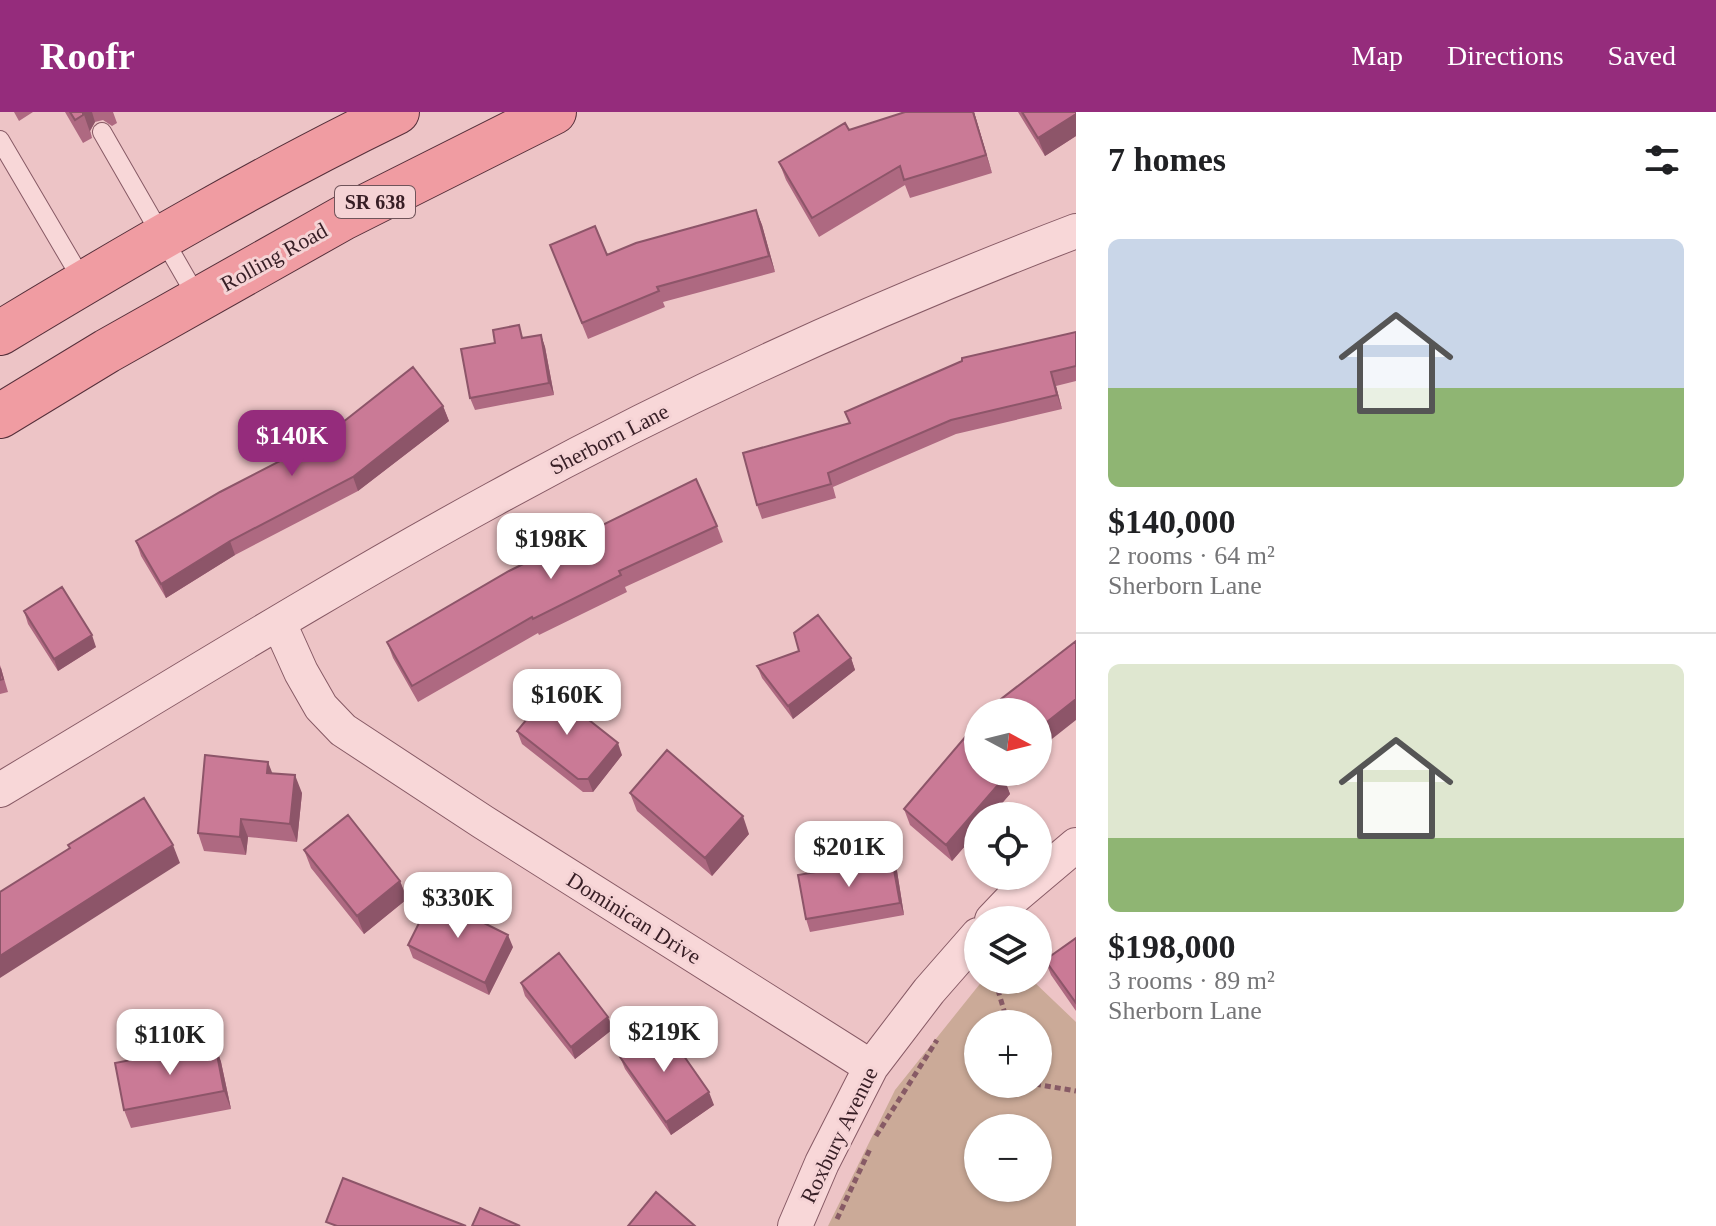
<!DOCTYPE html>
<meta charset="utf-8">
<style>
:root{--surface:#fff;--page:#f6f6f6;--text:#202124;--muted:#757577;--line:#e0e0e0;--accent:#952c7c}
body{margin:0;font-family:"Times New Roman",serif;background:var(--page);color:var(--text);height:100vh;display:flex;flex-direction:column;font-size:30px;white-space:nowrap}
*{box-sizing:border-box;margin:0}
p{font-size:26px;color:var(--muted)}
.icon{flex:none;width:44px;height:44px;fill:none;stroke:currentColor;stroke-width:2;stroke-linecap:round;stroke-linejoin:round}
.map{position:relative;flex:1;overflow:hidden}
.drawer{display:flex;flex-direction:column;background:var(--surface);width:640px}
.drawer>*{flex:none}
.needle{width:52px;rotate:97deg}
.buttons{position:absolute;left:964px;top:586px;display:grid;gap:16px}
.buttons a{display:grid;place-items:center;width:88px;height:88px;border-radius:50%;background:var(--surface);box-shadow:0 2px 6px #0004;font-size:40px}
.price{position:absolute;translate:-50% -68px;padding:0 18px;border-radius:16px;background:#fff;color:#222;font-size:26px;line-height:52px;filter:drop-shadow(0 2px 4px #0008)}
.price::after{content:'';position:absolute;left:50%;top:48px;width:24px;height:18px;margin-left:-12px;background:inherit;clip-path:polygon(0 0,100% 0,50% 100%)}
.price.selected{background:var(--accent);color:#fff}
ul{padding:0;list-style:none}
li{display:grid;align-content:center;gap:16px;height:424px;padding:0 32px}
li+li{border-top:2px solid var(--line)}
li span{display:grid;place-items:center;height:248px;border-radius:12px;color:#555}
li>.icon{margin-inline-start:auto}
span .icon{width:144px;height:144px;fill:#fffc;stroke-width:1}
li b{font-size:34px}
h2{display:flex;justify-content:space-between;align-items:center;height:96px;padding:0 32px;font-size:34px}
header{display:flex;align-items:center;gap:48px;box-sizing:border-box;height:112px;padding:0 40px;background:var(--accent);color:#fff}
header strong{font-size:38px}
nav{display:flex;gap:44px;margin-inline-start:auto;font-size:28px}
main{display:flex;flex:1;min-height:0}
.map>svg:first-child{display:block}
.green{fill:#cbaa98;fill-rule:evenodd}
.lines{fill:none;stroke-linecap:round;stroke-linejoin:round}
.service-casing{stroke:#875a65;stroke-width:20}
.minor-casing{stroke:#875a65;stroke-width:36}
.primary-casing{stroke:#552f3a;stroke-width:46}
.path{stroke:#875a65;stroke-width:5;stroke-dasharray:6 4;stroke-linecap:butt}
.service{stroke:#f8d7d8;stroke-width:18}
.minor{stroke:#f8d7d8;stroke-width:34}
.primary{stroke:#f09ca2;stroke-width:44}
.wall{fill:#ae6981}
.shaded-wall{fill:#8d5569}
.building{fill:#ca7a96;stroke:#8d5569;stroke-width:2}
.labels{text-anchor:middle;dominant-baseline:central;stroke-width:6;stroke-linejoin:round;paint-order:stroke}
.shield{fill:#f5d3d5;stroke:#70545a;stroke-width:2}
.shield-label{font-size:20px;font-weight:bold;fill:#371e25}
.street-label{font-size:22px;fill:#371e25;stroke:#f5d3d5}
</style>
<header>
<strong>Roofr</strong>
<nav><a>Map</a><a>Directions</a><a>Saved</a></nav>
</header>
<main>
<div class="map">
<svg width="1076" height="1114" viewBox="0 0 1076 1114">
<rect width="100%" height="100%" fill="#edc4c6"/>
<!-- green -->
<path class="green" d="M983,868H1032L1076,910V1114H828L895,978ZM978,912H1038V972H978ZM978,1016H1038V1076H978Z"/>
<g class="lines">
<defs>
<path id="service" d="M102,20L198,187
M0,28L84,171"/>
<path id="minor" d="M279,511L301,560L321,595L343,618L483,710L871,955
M0,678C164,580 327,478 494,387C681,284 877,195 1076,119
M992,808L1012,787L1076,733
M795,1114L822,1051L871,955L929,879L978,823"/>
<path id="primary" d="M0,221C129,143 261,66 397,0
M0,304L107,239L343,106L554,0"/>
</defs>
<!-- service casing -->
<use href="#service" class="service-casing"/>
<!-- minor casing -->
<use href="#minor" class="minor-casing"/>
<!-- primary casing -->
<use href="#primary" class="primary-casing"/>
<!-- path -->
<path class="path" d="M995,868L1008,912
M1035,972L1076,979
M876,1024L937,928
M837,1107L870,1037"/>
<!-- service -->
<use href="#service" class="service"/>
<!-- minor -->
<use href="#minor" class="minor"/>
<!-- primary -->
<use href="#primary" class="primary"/>
</g>
<!-- wall -->
<path class="wall" d="M14,0H33L19,9Z
M65,0H113L117,11L112,14L103,8L95,10L90,19L92,26L83,31Z
M974,0L992,61L910,86L905,73L819,125L786,68L779,50L849,18Z
M1018,0H1076V24L1045,44Z
M756,98L762,113L775,160L663,190L665,195L588,227L550,133L607,143Z
M1076,220V269L1056,274L1062,297L956,322L833,375L836,386L762,407L757,393L849,311Z
M541,223L545,235L554,283L475,298L470,286L524,226Z
M443,294L449,309L358,379L235,443L166,486L141,444L136,429Z
M717,414L723,430L625,475L627,480L539,523L538,521L418,590L393,546L387,530Z
M24,499L96,535L58,559L28,512Z
M851,546L855,558L793,607L762,566L757,554Z
M0,553L8,580L0,582Z
M517,619L622,643L593,680H583L522,632Z
M978,660H1010L1003,665L1010,682L991,704H978V719L952,749L910,713L904,697Z
M273,661L302,681L297,730L248,725L246,743L204,739L198,721Z
M630,681L749,722L712,764L637,699Z
M304,738L400,769L407,787L364,822L311,756Z
M897,759L904,803L810,820L806,807Z
M1076,826V899L1051,863L1045,848Z
M408,833L513,835L489,883L413,846Z
M521,871L613,917L575,947L525,884Z
M215,932L221,950L231,997L131,1016L124,998Z
M620,945L714,993L671,1023L625,957Z"/>
<!-- shaded-wall -->
<path class="shaded-wall" d="M83,0H92L95,10L90,19L92,26Z
M973,0H974L992,61L986,43Z
M1076,2V24L1045,44L1038,26Z
M756,98L762,113L775,160L769,144Z
M541,223L545,235L554,283L549,271Z
M1051,260L1056,274L1062,297L1057,283Z
M443,294L449,309L358,379L353,365Z
M230,429L235,443L166,486L161,472Z
M92,523L96,535L58,559L54,547Z
M851,546L855,558L793,607L788,594Z
M1076,587V608L1038,638V617Z
M618,631L622,643L593,680L588,667Z
M268,650L275,668L267,661Z
M992,660H1010L996,671Z
M295,663L302,681L297,730L290,712Z
M1004,666L1010,682L991,704H978V719L952,749L946,733Z
M743,704L749,722L712,764L705,746Z
M241,707L248,725L246,743L240,725Z
M173,733L180,751L0,866V844Z
M892,747L897,759L904,803L900,791Z
M400,769L407,787L364,822L357,804Z
M508,823L513,835L489,883L485,871Z
M608,905L613,917L575,947L571,935Z
M215,932L221,950L231,997L224,979Z
M709,980L714,993L671,1023L666,1010Z"/>
<!-- building -->
<path class="building" d="M70,0H83V3L75,8Z
M905,0H973L986,43L904,68L900,54L812,106L779,50L845,11L849,18Z
M1022,0H1076V2L1038,26Z
M756,98L769,144L657,175L659,179L582,211L550,133L595,114L607,143L636,131Z
M519,213L522,226L541,223L549,271L470,286L461,237L495,231L493,218Z
M1076,220V254L1051,260L1057,283L951,308L828,361L831,372L757,393L743,341L850,311L845,300L962,249V246Z
M413,255L443,294L353,365L230,429L161,472L136,429L220,380L319,329Z
M696,367L717,414L619,459L621,463L533,507L532,505L412,574L387,530L509,459Z
M62,475L92,523L54,547L24,499Z
M818,503L851,546L788,594L757,554L799,539L794,521Z
M1076,529V587L1038,617V600H987L992,594Z
M0,556L3,567L0,568Z
M551,578L618,631L588,667H578L517,619Z
M978,610V660H997L1004,666L946,733L904,697Z
M667,638L743,704L705,746L630,681Z
M205,643L268,650L267,661L295,663L290,712L241,707L240,725L198,721Z
M144,686L173,733L0,844V780L70,736L68,733Z
M348,703L400,769L357,804L304,738Z
M892,747L900,791L806,807L798,763Z
M430,789H440L508,823L485,871L408,833Z
M1076,826V891L1045,848Z
M559,841L608,905L571,935L521,871Z
M663,914L709,980L666,1010L620,945Z
M215,932L224,979L124,998L115,951Z
M343,1066L466,1114H337L326,1110Z
M656,1080L695,1114H628Z
M480,1096L520,1114H472Z"/>
<g class="labels">
<!-- shield labels -->
<rect class="shield" x="335" y="74" width="80" height="32" rx="6"/>
<g class="shield-label">
<text x="375" y="90">SR 638</text>
</g>
<!-- street labels -->
<g class="street-label">
<text transform="translate(274 145) rotate(-29)">Rolling Road</text>
<text transform="translate(609 327) rotate(-27)">Sherborn Lane</text>
<text transform="translate(634 806) rotate(32)">Dominican Drive</text>
<text transform="translate(839 1023) rotate(-64)">Roxbury Avenue</text>
</g>
</g>
</svg>
<div class="buttons">
<a><svg class="needle" viewBox="-14 -14 28 28"><path d="M0-13l5 13h-10z" fill="#e53935"/><path d="M0 13l5-13h-10z" fill="#757577"/></svg></a>
<a><svg class="icon" aria-label="locate" viewBox="0 0 24 24"><circle cx="12" cy="12" r="6"/><path d="M12 2v4M12 18v4M2 12h4M18 12h4"/></svg></a>
<a><svg class="icon" aria-label="layers" viewBox="0 0 24 24"><path d="M12 4l9 5-9 5-9-5zM3 14l9 5 9-5"/></svg></a>
<a>+</a>
<a>−</a>
</div>
<b class="price selected" style="left:292px;top:366px">$140K</b>
<b class="price" style="left:551px;top:469px">$198K</b>
<b class="price" style="left:567px;top:625px">$160K</b>
<b class="price" style="left:849px;top:777px">$201K</b>
<b class="price" style="left:458px;top:828px">$330K</b>
<b class="price" style="left:664px;top:962px">$219K</b>
<b class="price" style="left:170px;top:965px">$110K</b>
</div>
<section class="drawer">
<h2>7 homes<svg class="icon" aria-label="filters" viewBox="0 0 24 24"><path d="M4 7h16M4 17h16"/><circle cx="9" cy="7" r="2"/><circle cx="15" cy="17" r="2"/></svg></h2>
<ul>
<li><span style="background:linear-gradient(#c9d6e8 60%,#8fb573 0)"><svg class="icon" aria-label="home" viewBox="0 0 24 24"><path d="M3 11l9-7 9 7M6 9v11h12V9"/></svg></span><div><b>$140,000</b><p>2 rooms · 64 m²</p><p>Sherborn Lane</p></div></li>
<li><span style="background:linear-gradient(#dfe7d0 70%,#8fb573 0)"><svg class="icon" aria-label="home" viewBox="0 0 24 24"><path d="M3 11l9-7 9 7M6 9v11h12V9"/></svg></span><div><b>$198,000</b><p>3 rooms · 89 m²</p><p>Sherborn Lane</p></div></li>
</ul>
</section>
</main>
